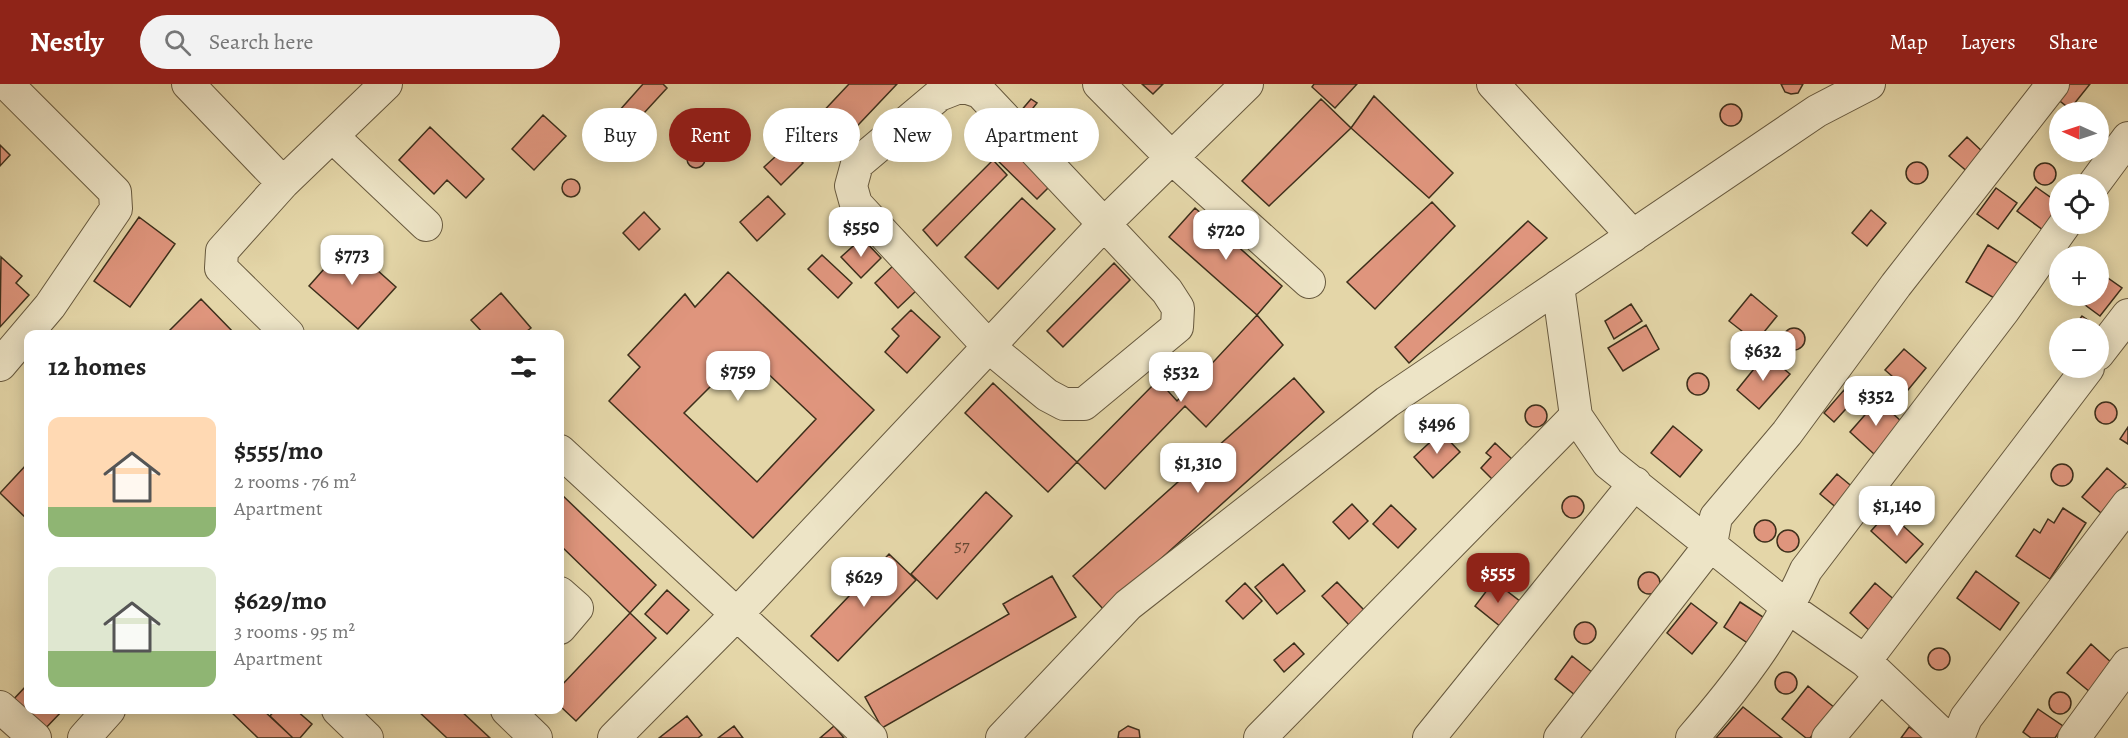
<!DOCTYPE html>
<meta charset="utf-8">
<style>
:root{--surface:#fff;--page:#f2f2f2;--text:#222;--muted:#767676;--accent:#8f2418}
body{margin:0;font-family:Alegreya,serif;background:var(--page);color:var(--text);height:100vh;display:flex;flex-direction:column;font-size:22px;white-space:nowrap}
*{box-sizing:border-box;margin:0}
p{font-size:20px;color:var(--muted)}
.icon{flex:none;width:33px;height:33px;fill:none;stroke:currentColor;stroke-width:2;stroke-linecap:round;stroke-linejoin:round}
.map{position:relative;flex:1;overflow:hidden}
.details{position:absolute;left:24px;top:246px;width:540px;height:384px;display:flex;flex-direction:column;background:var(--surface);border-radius:12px;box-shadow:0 3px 15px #0003}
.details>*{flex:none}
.banner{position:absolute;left:582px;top:24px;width:570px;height:54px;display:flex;gap:12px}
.needle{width:39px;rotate:273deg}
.buttons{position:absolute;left:2049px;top:18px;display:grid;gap:12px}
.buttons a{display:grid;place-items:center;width:60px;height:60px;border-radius:50%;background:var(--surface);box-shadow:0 3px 15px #0003;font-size:30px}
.price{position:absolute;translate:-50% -51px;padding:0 14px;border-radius:12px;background:#fff;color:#222;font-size:20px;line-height:39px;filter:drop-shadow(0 2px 3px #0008)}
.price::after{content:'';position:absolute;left:50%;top:36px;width:18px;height:14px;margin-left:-9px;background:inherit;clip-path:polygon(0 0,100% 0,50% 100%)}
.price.on{background:var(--accent);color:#fff}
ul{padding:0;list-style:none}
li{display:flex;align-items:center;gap:18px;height:150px;padding:0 24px}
li span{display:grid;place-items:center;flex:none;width:168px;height:120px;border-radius:12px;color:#555}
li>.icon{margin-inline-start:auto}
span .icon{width:72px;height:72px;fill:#fffc;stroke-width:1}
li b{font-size:26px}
h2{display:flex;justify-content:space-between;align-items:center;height:72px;padding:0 24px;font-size:26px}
.pill{padding:0 21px;border-radius:27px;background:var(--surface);box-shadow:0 3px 15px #0003;font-size:21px;line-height:54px}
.pill.on{background:var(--accent);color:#fff}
header{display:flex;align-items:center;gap:36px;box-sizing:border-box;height:84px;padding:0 30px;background:var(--accent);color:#fff}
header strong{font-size:28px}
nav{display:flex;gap:33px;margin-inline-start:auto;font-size:21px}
.search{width:420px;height:54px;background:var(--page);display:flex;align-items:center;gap:15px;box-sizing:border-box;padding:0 21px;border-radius:33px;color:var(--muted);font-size:22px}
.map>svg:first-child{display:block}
.building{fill:#df957d;stroke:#3d2f1b;stroke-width:1.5;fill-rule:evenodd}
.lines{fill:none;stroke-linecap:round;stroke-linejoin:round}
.minor-casing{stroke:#67593e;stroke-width:34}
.minor{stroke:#ede4c6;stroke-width:32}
.labels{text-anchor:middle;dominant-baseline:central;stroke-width:5;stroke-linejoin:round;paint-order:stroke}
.number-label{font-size:18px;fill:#664834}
</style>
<header>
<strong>Nestly</strong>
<div class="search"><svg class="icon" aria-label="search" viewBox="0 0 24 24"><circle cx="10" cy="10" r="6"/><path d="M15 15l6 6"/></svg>Search here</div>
<nav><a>Map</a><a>Layers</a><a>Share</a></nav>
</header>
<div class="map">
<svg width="2128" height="654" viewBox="0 0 2128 654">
<rect width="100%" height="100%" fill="#e4d6a8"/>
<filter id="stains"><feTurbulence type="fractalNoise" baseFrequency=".00333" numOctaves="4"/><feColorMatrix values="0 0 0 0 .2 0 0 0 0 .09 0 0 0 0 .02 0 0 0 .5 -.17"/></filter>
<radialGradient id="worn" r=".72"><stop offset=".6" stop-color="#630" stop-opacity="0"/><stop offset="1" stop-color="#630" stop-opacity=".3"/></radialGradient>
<!-- building -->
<path class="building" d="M643,0H663L667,4L633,41L619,27Z
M849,0H897L843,57L818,33Z
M1142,0H1163L1153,10Z
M1314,0H1357L1335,24L1312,3Z
M1781,0H1803L1798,9L1791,10L1785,8Z
M2067,0H2090L2070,25L2056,14Z
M1374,12L1453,89L1429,114L1351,44Z
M1031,15L1037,19L1026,33L1020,28Z
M1321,15L1351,44L1269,122L1242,97Z
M1720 31a11 11 0 1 1 22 0a11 11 0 1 1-22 0Z
M543,31L566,52L534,86L512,65Z
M2059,39L2060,38V59L2054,55L2052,48Z
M430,43L484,95L466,114L447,96L434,110L399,76Z
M1967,53L1985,70L1969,89L1949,72Z
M1009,58L1052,100L1037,115L994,73Z
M0,61L10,71L0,82Z
M787,62L803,79L781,101L764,83Z
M687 75a9 9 0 1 1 18 0a9 9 0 1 1-18 0Z
M993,76L1007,91L937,162L923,146Z
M1906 89a11 11 0 1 1 22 0a11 11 0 1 1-22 0Z
M2034 90a11 11 0 1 1 22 0a11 11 0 1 1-22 0Z
M562 104a9 9 0 1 1 18 0a9 9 0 1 1-18 0Z
M2036,103L2060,120V124L2043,146L2017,127Z
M1996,104L2017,119L1998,145L1977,130Z
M768,112L785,130L757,157L740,138Z
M1022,114L1055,145L998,205L965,173Z
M1432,118L1455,142L1375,225L1347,198Z
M1195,124L1282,202L1257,231L1169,153Z
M1871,126L1886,139L1867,162L1852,149Z
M644,128L660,145L639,166L623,149Z
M139,133L175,160L130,223L94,197Z
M1528,137L1547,154L1409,279L1395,263Z
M862,154L881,174L861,194L841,173Z
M347,159L396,203L358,245L309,202Z
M1988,161L2020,181L1996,215L1966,198Z
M822,171L852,199L838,214L808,185Z
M1,173L22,192L16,199L29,211L0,243Z
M1114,179L1130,196L1063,263L1047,247Z
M895,180L918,205L898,224L875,199Z
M2098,187L2122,204L2100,232L2073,212H2098Z
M728,188L874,326L753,454L609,317L640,283L628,271L685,210L695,223ZM745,268L816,335L757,398L684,329Z
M501,209L531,244L523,250H484L471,236Z
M1751,210L1777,232L1756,258L1729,237Z
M201,215L235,250H166Z
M1631,220L1642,237L1614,255L1605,237Z
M911,226L940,253L907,289L885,268L899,252L892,245Z
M1257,231L1283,261L1206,343L1185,322L1105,405L1077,378L1158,296L1177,317Z
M2082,232L2098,243L2097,244H2073Z
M1646,241L1659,265L1623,287L1608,264Z
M1783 255a11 11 0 1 1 22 0a11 11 0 1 1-22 0Z
M1904,265L1926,284L1908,306L1885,286Z
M1766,270L1790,290L1759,325L1737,306Z
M1687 300a11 11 0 1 1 22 0a11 11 0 1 1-22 0Z
M1294,294L1324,328L1104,526L1073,492Z
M993,299L1077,378L1048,408L965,329Z
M1844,306L1854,316L1834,338L1824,329Z
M1878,316L1902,338L1874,370L1850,348Z
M2095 329a11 11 0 1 1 22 0a11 11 0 1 1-22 0Z
M1525 332a11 11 0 1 1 22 0a11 11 0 1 1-22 0Z
M1673,342L1702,366L1680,393L1651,369Z
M2128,343V360L2120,355Z
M1441,348L1460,368L1433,394L1414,373Z
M1495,359L1515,378L1496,399L1481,384L1491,373L1486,369Z
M28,379V436L0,409Z
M2051 391a11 11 0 1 1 22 0a11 11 0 1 1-22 0Z
M2107,384L2126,400L2101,429L2082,413Z
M1837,390L1855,405L1838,425L1820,410Z
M986,408L1012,432L937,515L911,490Z
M560,409L656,501L630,529L560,461Z
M1562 423a11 11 0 1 1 22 0a11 11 0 1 1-22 0Z
M1352,420L1368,437L1349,455L1333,438Z
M1391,421L1416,445L1398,464L1373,440Z
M2063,424L2086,439L2050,495L2016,472L2034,445L2040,449L2048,435L2054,439Z
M1888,428L1923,460L1906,479L1871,447Z
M1754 447a11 11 0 1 1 22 0a11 11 0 1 1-22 0Z
M1777 457a11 11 0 1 1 22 0a11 11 0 1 1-22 0Z
M889,470L916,496L838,577L811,552Z
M1283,480L1305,507L1277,530L1255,503Z
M1976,487L2019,519L2000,546L1957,514Z
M1638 499a11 11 0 1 1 22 0a11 11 0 1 1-22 0Z
M1052,492L1076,533L882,644L865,613L1009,530L1003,520Z
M1494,497L1521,518L1501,543L1475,522Z
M1337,498L1364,526L1349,541L1322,512Z
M1245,499L1262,517L1243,535L1226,517Z
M1875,499L1897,518L1871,548L1850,529Z
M667,506L689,526L667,550L645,530Z
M1740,518L1766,535L1749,560L1724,543Z
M1691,519L1717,539L1692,570L1667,549Z
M630,529L656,554L576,637L560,622V603Z
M1574 549a11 11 0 1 1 22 0a11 11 0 1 1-22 0Z
M1294,559L1304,570L1284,588L1274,576Z
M2091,560L2113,580L2090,608L2067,589Z
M1928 575a11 11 0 1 1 22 0a11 11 0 1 1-22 0Z
M1572,572L1593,589L1575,611L1555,595Z
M1775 599a11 11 0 1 1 22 0a11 11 0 1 1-22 0Z
M28,600V626H63L42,648L11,618Z
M1808,602L1835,624L1810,654H1806L1782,635Z
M2049 619a11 11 0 1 1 22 0a11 11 0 1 1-22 0Z
M1743,623L1782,654H1716Z
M2038,625L2063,642L2055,654H2031L2023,648Z
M229,626H263L293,654H258Z
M275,626H296L312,640L300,654H293L270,632Z
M417,626H460L490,654H447Z
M687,632L702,651L698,654H659Z
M734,642L743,654H718Z
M834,642L844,654H820Z
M1128,642L1139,646L1140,654H1118L1119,648Z
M1909,643L1925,654H1901Z"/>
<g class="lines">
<defs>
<path id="minor" d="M188,0L283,99L222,167L221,184L288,250
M1099,0L1172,74L1309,198
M1493,0L1633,152
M962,2L980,8L1167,207L1178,224L1177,243L1084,320H1064L1047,311L989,263L856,120L851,102L857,80L939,11Z
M332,52L426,141
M283,99L386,0
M2094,100L2128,54
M1558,202L1576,332L1608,379L1789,524L1865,577L1946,654
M2098,270L2128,231
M0,281L50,222L116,125L115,108L7,0
M560,367L871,654
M560,509L577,524L560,544
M1865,577L2088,284
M0,623L35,654
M338,626L367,654
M507,626L536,654
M84,654L109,626
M614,654L736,531L1103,141L1247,0
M1002,654L1128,521L1387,318L1817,27L1869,0
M1260,654L1576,332
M1429,654L1635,399
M1560,654L1711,460L1716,433L1787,349L1896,201L2053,0
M1692,654C1737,602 1778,549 1806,486L2004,226L2065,140
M1828,654L1880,592
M1958,654L1966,634L2128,420
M2074,654L2128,580"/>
</defs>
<!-- minor casing -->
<use href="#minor" class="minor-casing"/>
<!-- minor -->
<use href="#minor" class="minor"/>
</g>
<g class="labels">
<!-- number labels -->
<g class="number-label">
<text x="962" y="461">57</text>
</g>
</g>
<rect width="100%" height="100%" filter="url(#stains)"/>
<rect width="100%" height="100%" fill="url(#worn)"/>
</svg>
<div class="buttons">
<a><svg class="needle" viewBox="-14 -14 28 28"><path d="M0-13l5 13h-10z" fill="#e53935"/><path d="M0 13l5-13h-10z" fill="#767676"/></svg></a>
<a><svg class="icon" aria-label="locate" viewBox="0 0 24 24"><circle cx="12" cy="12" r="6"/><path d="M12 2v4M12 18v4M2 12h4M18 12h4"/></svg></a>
<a>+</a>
<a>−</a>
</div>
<b class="price" style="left:861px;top:174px">$550</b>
<b class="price" style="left:1226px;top:177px">$720</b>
<b class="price" style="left:352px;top:202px">$773</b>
<b class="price" style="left:1763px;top:298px">$632</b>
<b class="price" style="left:738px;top:318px">$759</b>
<b class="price" style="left:1181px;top:319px">$532</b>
<b class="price" style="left:1876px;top:343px">$352</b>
<b class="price" style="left:1437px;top:371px">$496</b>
<b class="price" style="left:1198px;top:410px">$1,310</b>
<b class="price" style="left:1897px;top:453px">$1,140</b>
<b class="price on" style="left:1498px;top:520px">$555</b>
<b class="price" style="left:864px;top:524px">$629</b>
<div class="banner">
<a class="pill">Buy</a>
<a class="pill on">Rent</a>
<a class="pill">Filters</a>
<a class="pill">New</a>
<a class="pill">Apartment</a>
</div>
<section class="details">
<h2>12 homes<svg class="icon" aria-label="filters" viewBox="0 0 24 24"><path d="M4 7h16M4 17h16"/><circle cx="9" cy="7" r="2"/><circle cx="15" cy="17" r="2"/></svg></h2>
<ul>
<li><span style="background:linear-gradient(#ffd9b3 75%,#8fb573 0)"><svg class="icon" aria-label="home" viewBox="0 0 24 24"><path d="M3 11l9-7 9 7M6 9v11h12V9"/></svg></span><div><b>$555/mo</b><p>2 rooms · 76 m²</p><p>Apartment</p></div></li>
<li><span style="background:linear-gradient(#dfe7d0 70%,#8fb573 0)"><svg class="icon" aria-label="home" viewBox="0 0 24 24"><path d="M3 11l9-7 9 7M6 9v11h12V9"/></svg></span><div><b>$629/mo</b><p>3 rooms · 95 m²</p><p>Apartment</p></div></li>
</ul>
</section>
</div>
